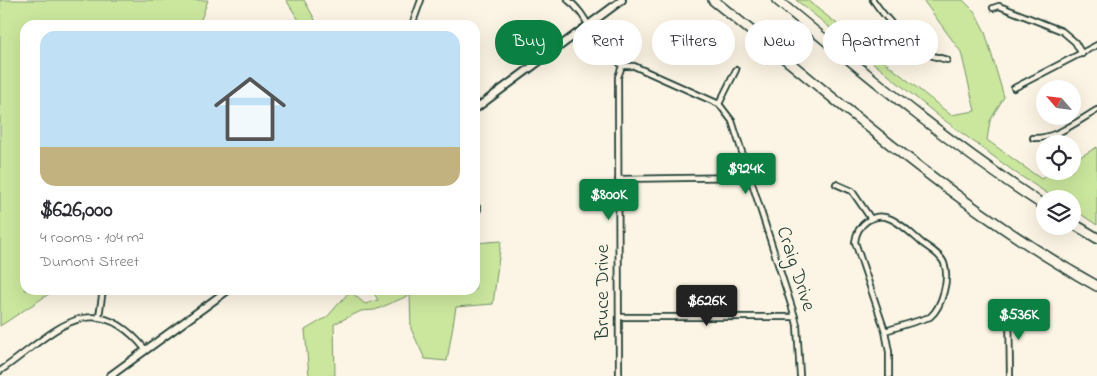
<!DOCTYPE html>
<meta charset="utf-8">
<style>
:root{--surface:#fff;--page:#f7f7f7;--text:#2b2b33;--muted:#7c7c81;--line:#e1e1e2;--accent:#0b8043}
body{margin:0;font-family:"Indie Flower",sans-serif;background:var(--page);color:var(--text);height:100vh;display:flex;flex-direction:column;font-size:19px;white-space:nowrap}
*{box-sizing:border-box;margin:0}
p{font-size:16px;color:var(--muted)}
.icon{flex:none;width:28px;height:28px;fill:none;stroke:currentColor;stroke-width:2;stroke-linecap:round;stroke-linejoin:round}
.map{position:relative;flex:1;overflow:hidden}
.side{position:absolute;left:20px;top:20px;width:460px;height:275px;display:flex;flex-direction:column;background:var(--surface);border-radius:15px;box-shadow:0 5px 20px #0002}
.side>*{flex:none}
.guide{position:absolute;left:495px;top:20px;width:475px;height:45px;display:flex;gap:10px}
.needle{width:32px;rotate:298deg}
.buttons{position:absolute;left:1036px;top:80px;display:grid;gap:10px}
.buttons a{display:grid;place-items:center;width:45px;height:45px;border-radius:50%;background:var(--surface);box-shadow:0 5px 20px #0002;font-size:25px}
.price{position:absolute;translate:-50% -42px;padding:0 11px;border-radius:5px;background:var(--accent);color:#fff;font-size:16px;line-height:32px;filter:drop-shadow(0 1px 2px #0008)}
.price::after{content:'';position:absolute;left:50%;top:30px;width:15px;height:11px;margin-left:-8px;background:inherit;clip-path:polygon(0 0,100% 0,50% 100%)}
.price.current{background:#222;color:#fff}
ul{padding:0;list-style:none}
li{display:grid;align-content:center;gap:10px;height:265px;padding:0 20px}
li+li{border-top:1px solid var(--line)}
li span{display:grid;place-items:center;height:155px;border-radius:15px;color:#555}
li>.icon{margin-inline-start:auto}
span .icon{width:90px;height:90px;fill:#fffc;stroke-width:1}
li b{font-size:21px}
.chip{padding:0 18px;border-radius:22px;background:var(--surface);box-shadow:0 5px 20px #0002;font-size:18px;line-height:45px}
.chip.current{background:var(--accent);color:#fff}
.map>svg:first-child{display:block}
.green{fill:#cbe79d;stroke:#759268}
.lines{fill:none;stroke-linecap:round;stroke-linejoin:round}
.street-casing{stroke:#1f3d34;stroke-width:8}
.secondary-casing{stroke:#1f3d34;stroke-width:10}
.highway-casing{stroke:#1f3d34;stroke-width:12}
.street{stroke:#fcf5e5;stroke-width:4.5}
.secondary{stroke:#fcf5e5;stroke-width:6}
.highway{stroke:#fcf5e5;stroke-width:9}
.labels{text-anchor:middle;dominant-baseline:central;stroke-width:4;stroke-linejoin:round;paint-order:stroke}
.street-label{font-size:20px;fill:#1f3d34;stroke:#fcf5e5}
</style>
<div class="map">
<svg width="1097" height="376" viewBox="0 0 1097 376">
<rect width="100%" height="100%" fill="#fcf5e5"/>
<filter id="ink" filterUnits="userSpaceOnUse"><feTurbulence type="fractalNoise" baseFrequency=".02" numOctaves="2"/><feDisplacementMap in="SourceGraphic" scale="10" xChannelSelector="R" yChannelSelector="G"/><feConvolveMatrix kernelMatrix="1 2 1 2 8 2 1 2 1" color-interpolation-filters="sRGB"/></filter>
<g filter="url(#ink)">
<!-- green -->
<path class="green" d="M0,0H208L199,25H25V290H55L0,326Z
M286,0H304L318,25H302Z
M796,0H807L951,115L975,111L961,52L923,0H963L975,12L985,32L1004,97L990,121L987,140L1041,179L1054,171H1072L1073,161L1097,147V225L1073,209L1072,199H1056L1016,173L936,114Z
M501,241L493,304L456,307L447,361L425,359L411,329L410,295L375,310L361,311L334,324L335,376H309L305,330L327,317L350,291L365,304L378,300L372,290H475V243Z"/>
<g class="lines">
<defs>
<path id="street" d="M568,0C590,16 594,48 618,61
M873,0C887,20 907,42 929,54C934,57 941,58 947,60
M993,8L999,6L1062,31L1075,42L1082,54
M412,25L421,0
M588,25L601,29L616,52L618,61L622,66L618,77L619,376
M622,66H634L719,104L732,121L795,317L797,325L800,376
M1014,88L1097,45
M719,104L736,70
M1033,138C1056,139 1078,121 1097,110
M618,179L750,177
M836,184L852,191L871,219
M475,204L478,209L475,215
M1009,306L1010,376
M99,316L103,290
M619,317H795
M885,331L930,317C942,307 950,278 944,263C941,255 929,248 922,243C913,235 902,224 891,219C874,211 857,224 855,242L885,331L889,352V376
M0,371C51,336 91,282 145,349"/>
<path id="secondary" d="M475,109L622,0
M110,376L228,290"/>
<path id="highway" d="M713,0C838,100 956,208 1097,286
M777,0C864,72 950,145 1045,206
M1072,223L1097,238"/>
</defs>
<!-- street casing -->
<use href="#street" class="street-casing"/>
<!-- secondary casing -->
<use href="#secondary" class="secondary-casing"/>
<!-- highway casing -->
<use href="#highway" class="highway-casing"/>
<!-- street -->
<use href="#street" class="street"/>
<!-- secondary -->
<use href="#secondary" class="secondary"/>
<!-- highway -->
<use href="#highway" class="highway"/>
</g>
</g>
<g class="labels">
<!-- street labels -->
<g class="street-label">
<text transform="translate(795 269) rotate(72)">Craig Drive</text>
<text transform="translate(603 292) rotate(-90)">Bruce Drive</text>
</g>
</g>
</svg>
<div class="buttons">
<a><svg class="needle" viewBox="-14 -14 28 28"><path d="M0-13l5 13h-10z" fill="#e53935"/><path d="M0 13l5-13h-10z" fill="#7c7c81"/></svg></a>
<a><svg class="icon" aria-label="locate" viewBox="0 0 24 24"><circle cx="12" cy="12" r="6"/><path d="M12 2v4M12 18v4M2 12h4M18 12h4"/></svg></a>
<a><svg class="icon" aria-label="layers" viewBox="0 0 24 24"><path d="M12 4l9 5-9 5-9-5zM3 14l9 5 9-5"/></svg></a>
</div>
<b class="price" style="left:746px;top:195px">$924K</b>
<b class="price" style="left:609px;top:221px">$800K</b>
<b class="price current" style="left:707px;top:327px">$626K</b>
<b class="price" style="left:1019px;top:341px">$536K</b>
<div class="guide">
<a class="chip current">Buy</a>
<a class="chip">Rent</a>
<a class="chip">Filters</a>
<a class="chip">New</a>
<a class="chip">Apartment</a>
</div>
<section class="side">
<ul>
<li><span style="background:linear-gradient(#bfe0f5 75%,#c2b280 0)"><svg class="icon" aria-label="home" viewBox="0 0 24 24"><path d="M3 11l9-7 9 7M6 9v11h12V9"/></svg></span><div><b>$626,000</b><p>4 rooms · 104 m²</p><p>Dumont Street</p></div></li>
</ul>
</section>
</div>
